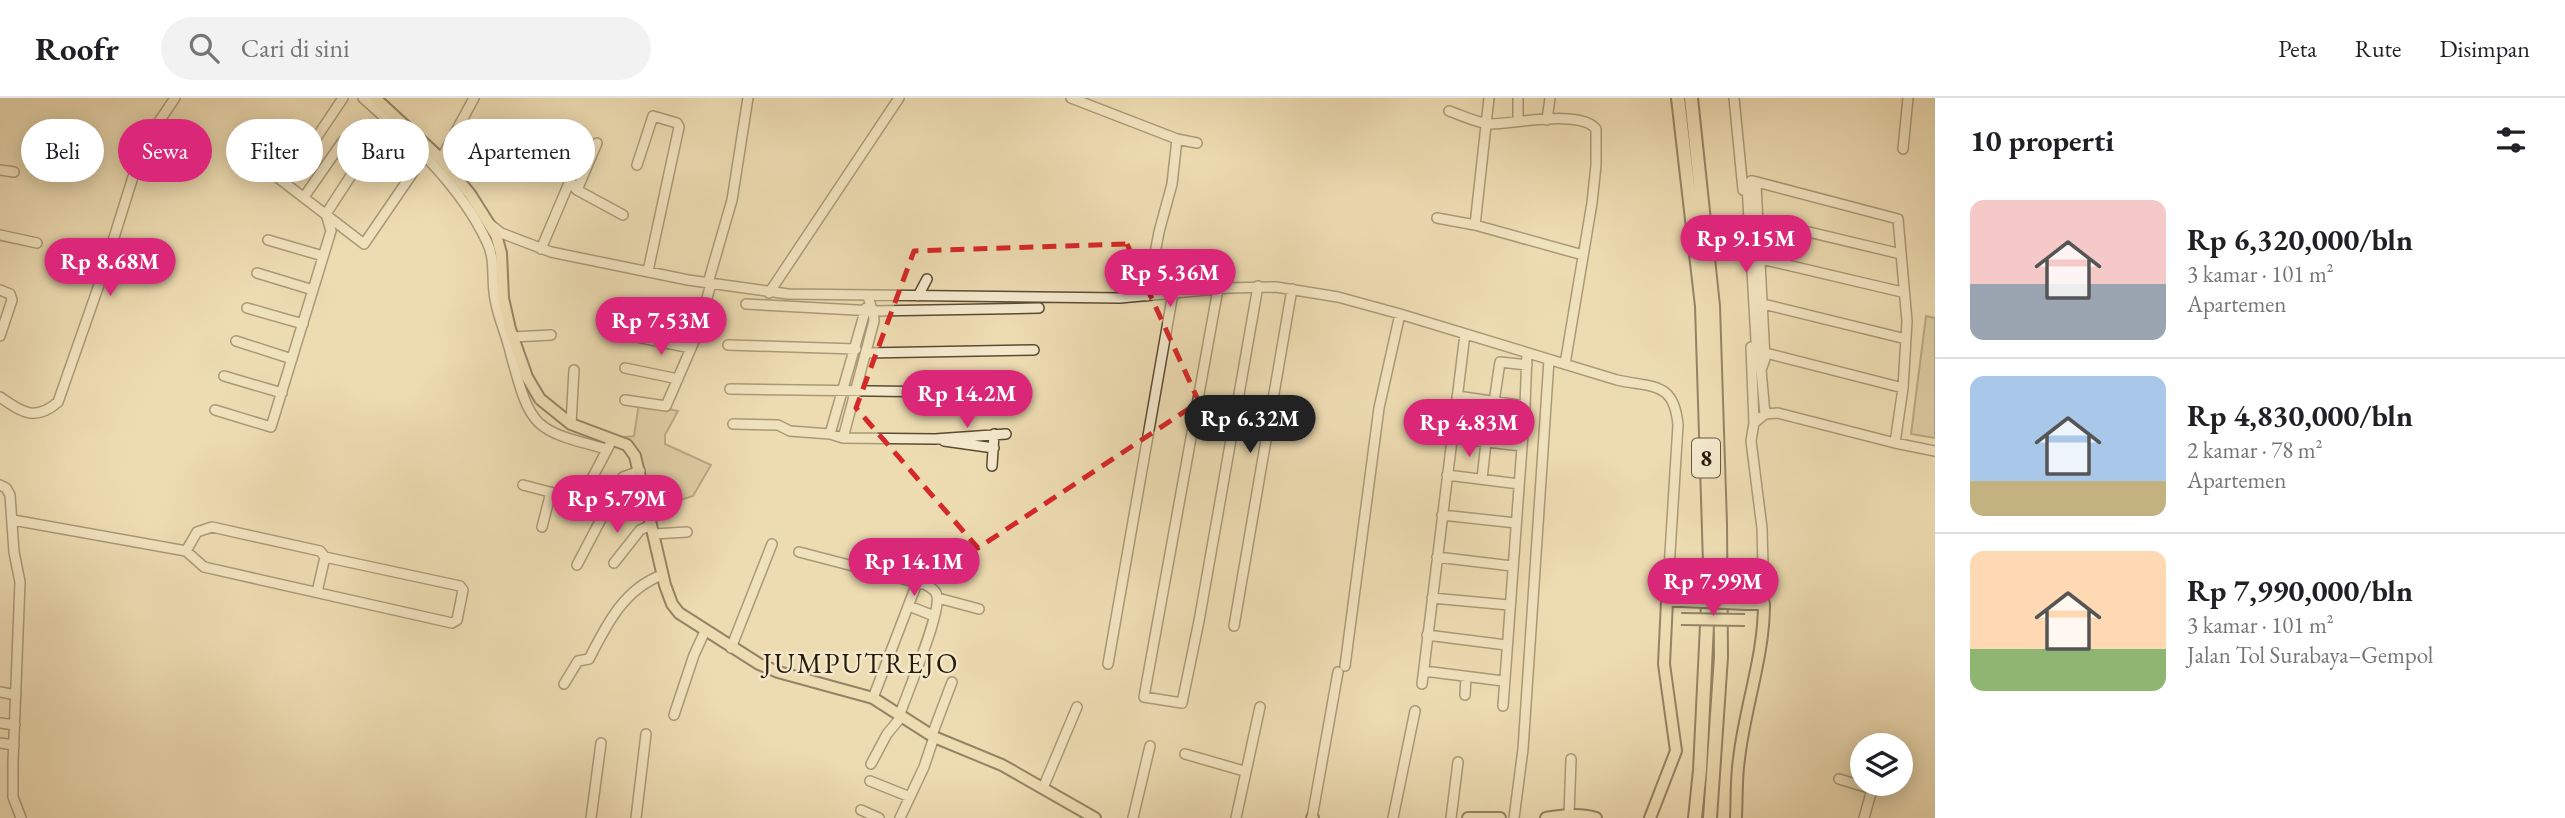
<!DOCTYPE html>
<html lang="id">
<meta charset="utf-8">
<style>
:root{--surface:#fff;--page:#f2f2f2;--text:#202124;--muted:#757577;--line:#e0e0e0;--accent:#db2777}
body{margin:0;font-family:"EB Garamond",serif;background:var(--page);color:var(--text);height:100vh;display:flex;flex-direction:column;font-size:26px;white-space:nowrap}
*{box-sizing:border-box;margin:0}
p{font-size:23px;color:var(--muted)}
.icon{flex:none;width:38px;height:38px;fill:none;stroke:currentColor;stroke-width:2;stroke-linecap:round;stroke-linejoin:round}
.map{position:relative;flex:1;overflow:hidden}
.panel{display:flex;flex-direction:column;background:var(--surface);width:630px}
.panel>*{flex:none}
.guide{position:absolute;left:21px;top:21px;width:665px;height:63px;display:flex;gap:14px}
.tools{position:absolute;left:1850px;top:635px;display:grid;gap:14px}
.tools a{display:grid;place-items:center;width:63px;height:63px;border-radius:50%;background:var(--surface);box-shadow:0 4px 18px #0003;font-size:35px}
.price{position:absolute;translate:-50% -60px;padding:0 16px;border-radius:24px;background:var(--accent);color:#fff;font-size:23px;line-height:46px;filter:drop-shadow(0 2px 4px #0008)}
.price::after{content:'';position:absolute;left:50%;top:42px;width:21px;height:16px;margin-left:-10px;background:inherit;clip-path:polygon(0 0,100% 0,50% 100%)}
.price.selected{background:#222;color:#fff}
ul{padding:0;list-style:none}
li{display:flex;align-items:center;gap:21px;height:175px;padding:0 35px}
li+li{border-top:2px solid var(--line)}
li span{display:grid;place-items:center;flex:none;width:196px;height:140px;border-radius:14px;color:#555}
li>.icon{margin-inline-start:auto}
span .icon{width:84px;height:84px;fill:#fffc;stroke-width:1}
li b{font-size:30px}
h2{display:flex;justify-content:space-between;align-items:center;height:84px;padding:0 35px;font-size:30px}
.chip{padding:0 24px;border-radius:32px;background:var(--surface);box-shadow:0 4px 18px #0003;font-size:24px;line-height:63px}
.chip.selected{background:var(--accent);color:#fff}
header{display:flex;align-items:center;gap:42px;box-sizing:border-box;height:98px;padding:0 35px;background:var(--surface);border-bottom:2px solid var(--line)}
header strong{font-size:33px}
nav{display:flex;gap:38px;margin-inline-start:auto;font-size:24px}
.search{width:490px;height:63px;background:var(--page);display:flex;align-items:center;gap:18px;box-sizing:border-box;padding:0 24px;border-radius:38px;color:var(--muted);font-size:26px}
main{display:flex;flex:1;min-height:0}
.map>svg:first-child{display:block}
.green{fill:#ccba95;stroke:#7a6a50;stroke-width:2}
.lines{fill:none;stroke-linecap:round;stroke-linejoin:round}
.minor-casing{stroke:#5a4b34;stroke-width:12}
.major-casing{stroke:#291b0a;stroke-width:14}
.highway-casing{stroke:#291b0a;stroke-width:16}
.minor{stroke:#f3e8cc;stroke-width:9}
.major{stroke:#eddbb1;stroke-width:10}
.highway{stroke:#eddbb1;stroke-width:12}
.major-bridge-casing{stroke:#291b0a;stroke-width:14;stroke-linecap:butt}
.major-bridge{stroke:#eddbb1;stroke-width:10}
.marked{fill:none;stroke:#d62828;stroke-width:5;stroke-dasharray:14 9;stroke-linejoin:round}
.labels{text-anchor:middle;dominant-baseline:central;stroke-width:5;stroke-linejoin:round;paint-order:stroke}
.shield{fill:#f3e8cc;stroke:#665844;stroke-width:2}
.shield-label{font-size:23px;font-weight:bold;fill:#291b0a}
.quarter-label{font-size:28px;letter-spacing:2px;fill:#291b0a;stroke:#f3e8cc}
</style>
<header>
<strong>Roofr</strong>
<div class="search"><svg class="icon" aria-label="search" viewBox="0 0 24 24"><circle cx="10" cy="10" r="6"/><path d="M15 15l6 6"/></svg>Cari di sini</div>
<nav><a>Peta</a><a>Rute</a><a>Disimpan</a></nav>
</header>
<main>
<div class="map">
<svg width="1935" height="720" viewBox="0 0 1935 720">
<rect width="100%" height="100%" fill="#eddbb1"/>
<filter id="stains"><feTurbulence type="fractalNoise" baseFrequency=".00286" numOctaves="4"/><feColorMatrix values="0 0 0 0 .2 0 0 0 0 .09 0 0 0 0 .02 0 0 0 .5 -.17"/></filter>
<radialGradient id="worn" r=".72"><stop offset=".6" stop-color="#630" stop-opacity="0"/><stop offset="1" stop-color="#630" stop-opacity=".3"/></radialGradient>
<!-- green -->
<path class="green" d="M1926,218L1935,220V340L1911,336Z
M639,305L678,313L665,337V346L711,367L693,398L649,412L633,348L625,339L634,338Z"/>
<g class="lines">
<defs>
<path id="minor" d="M363,0C410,42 460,86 487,144C496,163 491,181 495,201C498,220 507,238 511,257C531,331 533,332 607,351
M1071,0L1177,41L1197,45
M1734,0L1743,92
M1449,13C1461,17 1477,25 1490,26C1514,26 1581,11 1596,31V67L1592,105L1565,266
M1547,22L1550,0
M1518,23V0
M462,25L545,56L552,62L577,92L623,117
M1903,51L1908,0
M441,61L474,0
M637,67L653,18L677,25L679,29L648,173
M264,69L364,146L427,54
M0,72L14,74
M1753,83L1898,121L1907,223L1903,290L1895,345
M286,85L343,0
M577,92L597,45
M304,99L343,43
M1437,120L1475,127L1583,157
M1754,121L1901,156
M491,127L501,135L551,154L688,182L788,196L1120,200L1228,190L1276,189L1338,199L1400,216L1617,282C1653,290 1674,283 1678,327L1667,503
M1475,127L1489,0
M0,137L37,145
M268,142L323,158
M541,151L569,85
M1757,160L1902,194
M257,175L313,192
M708,185L732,102L748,0
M1218,191L1144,599L1182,605L1199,523L1258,188
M0,192L10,196L12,202L0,238
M769,195L899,0
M918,198L927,181
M1147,198L1159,134L1172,86L1177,41
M1759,205L1906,241
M746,206L874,213L1039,210
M247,210L303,226
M513,239L551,237
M637,239L691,250
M236,243L292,261
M728,247L856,251
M1751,249L1754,325
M1762,254L1903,290
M866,255L1034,252
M625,270L678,281
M1761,272L1765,261L1756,87L1751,83L1747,87L1757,259L1761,272L1765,316
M224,278L282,295
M730,291L1025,295
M1457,298L1525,308
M0,299C21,314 35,324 58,304L100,184L138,63L154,31L175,0
M625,302L666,308L695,241L711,186
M1494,304L1500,264L1527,267
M215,312L271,329L331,133L326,116L387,22
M571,326L574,272
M733,326L778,327L790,333L830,336L843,340L935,341L1006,336
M830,336L866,210
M843,340L874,223C874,213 870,207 868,198
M1452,340L1522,348
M944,343L994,350
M992,368L994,336
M1447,377L1519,386
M1482,381L1486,344
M591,383L606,391
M0,387L6,390L10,397L14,454L20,484L13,664V699L21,720
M523,387L580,402
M575,413L610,346
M1442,417L1516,425
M13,422L186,453L204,469L452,525L457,522L463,492L460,488L325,459L320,453L212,429L197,434L186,453
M542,429L551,394
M654,436L687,434
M799,454L926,487C931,490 936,492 937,498C941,516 907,595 900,616
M1437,459L1512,468
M614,465L640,432L651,427
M577,467L623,379L640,373
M317,494L325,459
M938,500L979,511
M1432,500L1509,507
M1764,506L1762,430L1751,343L1754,325L1765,316L1778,315L1895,345L1935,353
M909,508L934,518
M1234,528L1292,191
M1427,537L1506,547
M731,550L772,446
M1108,566L1173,195
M1345,568L1379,310L1400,216
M1424,573L1503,583
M564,586L578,563L589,561C607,526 624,491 662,477
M1422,586L1465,236
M0,594L16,597
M1465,597L1466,579
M873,600L917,485
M1503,608L1525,308L1527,255
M674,617L694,557L705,533
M0,625L15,627
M932,637L952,584
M0,645L14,647
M1185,656L1244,673
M871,666L887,636L902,618
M1839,681L1869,690L1871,695L1864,720
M870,683L910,699
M1043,690L1077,609
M861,712L879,720
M1569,717L1571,661
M591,720L601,645
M636,720L646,636
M900,720L924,669L934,639
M1133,720L1150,648
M1236,720L1260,609
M1312,720L1338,574
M1393,720L1415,613
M1451,720L1458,664
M1514,720L1523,651L1549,262"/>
<path id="major" d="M375,0L441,61L470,96L496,137L501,155L503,200L510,231L527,279L540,301L571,326L627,347L635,358L665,487L672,506L679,515L759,566L778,574L873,600L934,639L1002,667L1095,720
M1312,720H1313
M1468,720H1500
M1546,720C1563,717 1579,715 1596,720
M1650,720L1676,653L1664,566L1667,503H1682
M1736,720C1737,700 1736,680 1739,661C1745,608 1764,559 1764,506H1746"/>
<path id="highway" d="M1678,0L1702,208L1710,465L1700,672L1695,720
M1691,0L1713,208L1720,426L1721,559L1710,720"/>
</defs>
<!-- minor casing -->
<use href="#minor" class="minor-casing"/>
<!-- major casing -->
<use href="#major" class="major-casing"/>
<!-- highway casing -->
<use href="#highway" class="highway-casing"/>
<!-- minor -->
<use href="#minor" class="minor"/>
<!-- major -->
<use href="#major" class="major"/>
<!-- highway -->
<use href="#highway" class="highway"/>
<defs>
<path id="major-bridge" d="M1682,503L1746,506
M1681,521L1745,522"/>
</defs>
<!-- major-bridge casing -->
<use href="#major-bridge" class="major-bridge-casing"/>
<!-- major-bridge -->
<use href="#major-bridge" class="major-bridge"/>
</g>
<!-- marked area -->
<path d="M0 0H1935V720H0ZM1127,146L1199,304L978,450L856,310L914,153Z" fill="#eddbb1" fill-opacity=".55" fill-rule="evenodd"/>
<path class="marked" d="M1127,146L1199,304L978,450L856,310L914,153Z"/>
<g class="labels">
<!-- shield labels -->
<rect class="shield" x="1692" y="340.5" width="28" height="39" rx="5"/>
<g class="shield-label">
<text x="1706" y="360">8</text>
</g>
<!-- quarter labels -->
<g class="quarter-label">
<text x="861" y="565">JUMPUTREJO</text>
</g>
</g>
<rect width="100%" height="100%" filter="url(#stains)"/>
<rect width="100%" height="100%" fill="url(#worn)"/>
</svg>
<div class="tools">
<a><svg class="icon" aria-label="layers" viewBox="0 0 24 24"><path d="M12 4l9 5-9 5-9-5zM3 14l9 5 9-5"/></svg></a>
</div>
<b class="price" style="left:1746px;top:177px">Rp 9.15M</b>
<b class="price" style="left:110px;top:200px">Rp 8.68M</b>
<b class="price" style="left:1170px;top:211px">Rp 5.36M</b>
<b class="price" style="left:661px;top:259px">Rp 7.53M</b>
<b class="price" style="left:967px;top:332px">Rp 14.2M</b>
<b class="price selected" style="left:1250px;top:357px">Rp 6.32M</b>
<b class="price" style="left:1469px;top:361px">Rp 4.83M</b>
<b class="price" style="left:617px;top:437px">Rp 5.79M</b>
<b class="price" style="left:914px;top:500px">Rp 14.1M</b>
<b class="price" style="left:1713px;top:520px">Rp 7.99M</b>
<div class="guide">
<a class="chip">Beli</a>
<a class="chip selected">Sewa</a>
<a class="chip">Filter</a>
<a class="chip">Baru</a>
<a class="chip">Apartemen</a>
</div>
</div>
<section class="panel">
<h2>10 properti<svg class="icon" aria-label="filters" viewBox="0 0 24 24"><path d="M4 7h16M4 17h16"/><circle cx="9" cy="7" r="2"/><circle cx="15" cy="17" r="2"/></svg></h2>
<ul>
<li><span style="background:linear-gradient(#f6c9c9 60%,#9aa5b1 0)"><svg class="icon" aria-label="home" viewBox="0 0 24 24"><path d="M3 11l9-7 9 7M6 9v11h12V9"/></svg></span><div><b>Rp 6,320,000/bln</b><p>3 kamar · 101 m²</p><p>Apartemen</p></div></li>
<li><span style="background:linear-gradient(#a9c7e8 75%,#c2b280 0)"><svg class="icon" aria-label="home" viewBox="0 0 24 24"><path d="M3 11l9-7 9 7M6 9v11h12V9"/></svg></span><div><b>Rp 4,830,000/bln</b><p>2 kamar · 78 m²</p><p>Apartemen</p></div></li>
<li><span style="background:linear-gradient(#ffd9b3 70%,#8fb573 0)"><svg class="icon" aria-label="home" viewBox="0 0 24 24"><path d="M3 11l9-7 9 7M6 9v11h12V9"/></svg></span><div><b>Rp 7,990,000/bln</b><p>3 kamar · 101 m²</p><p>Jalan Tol Surabaya–Gempol</p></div></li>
</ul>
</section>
</main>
